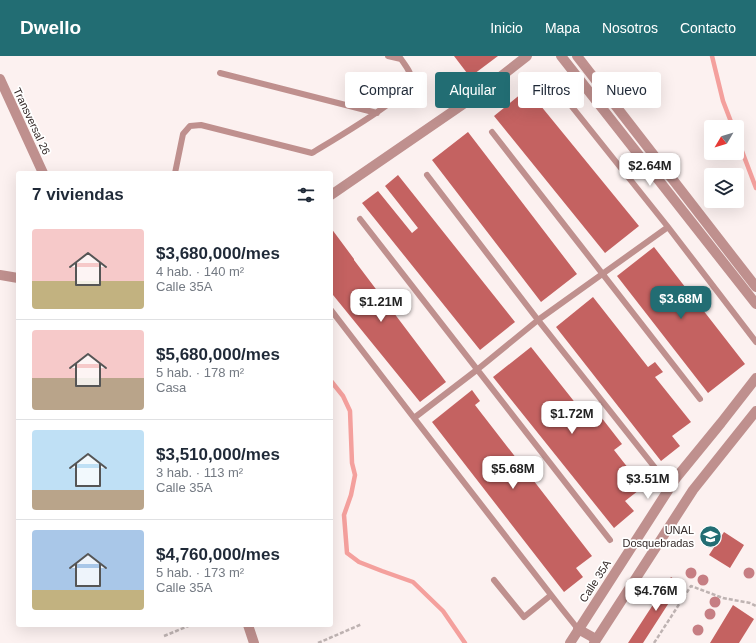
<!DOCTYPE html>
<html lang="es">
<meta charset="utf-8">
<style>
:root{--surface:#fff;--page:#f2f2f3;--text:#1f2937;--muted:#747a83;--line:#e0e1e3;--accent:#226d73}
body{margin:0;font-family:Helvetica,sans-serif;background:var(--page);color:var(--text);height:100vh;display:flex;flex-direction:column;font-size:15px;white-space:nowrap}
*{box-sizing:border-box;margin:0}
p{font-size:13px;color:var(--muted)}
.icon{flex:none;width:22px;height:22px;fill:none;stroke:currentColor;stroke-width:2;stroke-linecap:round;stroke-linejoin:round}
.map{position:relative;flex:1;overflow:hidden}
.details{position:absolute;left:16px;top:115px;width:317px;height:456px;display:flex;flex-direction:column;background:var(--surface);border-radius:4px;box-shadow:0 4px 16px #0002}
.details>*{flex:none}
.banner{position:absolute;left:345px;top:16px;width:351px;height:36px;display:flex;gap:8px}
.needle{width:26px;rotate:232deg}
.tools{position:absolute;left:704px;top:64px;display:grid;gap:8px}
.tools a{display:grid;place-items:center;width:40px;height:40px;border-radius:4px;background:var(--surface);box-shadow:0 4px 16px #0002;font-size:20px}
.price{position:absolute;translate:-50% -34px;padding:0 9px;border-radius:8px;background:#fff;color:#222;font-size:13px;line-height:26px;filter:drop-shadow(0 1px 2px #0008)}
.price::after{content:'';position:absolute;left:50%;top:24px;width:12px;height:9px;margin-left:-6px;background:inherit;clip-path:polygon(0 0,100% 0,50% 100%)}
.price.on{background:var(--accent);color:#fff}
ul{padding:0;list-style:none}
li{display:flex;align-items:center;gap:12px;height:100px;padding:0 16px}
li+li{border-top:1px solid var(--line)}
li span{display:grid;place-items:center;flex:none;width:112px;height:80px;border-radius:4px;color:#555}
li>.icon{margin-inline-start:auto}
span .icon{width:48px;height:48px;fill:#fffc;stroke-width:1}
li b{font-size:17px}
h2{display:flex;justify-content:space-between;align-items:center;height:48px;padding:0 16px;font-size:17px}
.tag{padding:0 14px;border-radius:4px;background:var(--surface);box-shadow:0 4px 16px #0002;font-size:14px;line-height:36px}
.tag.on{background:var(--accent);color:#fff}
header{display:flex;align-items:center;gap:24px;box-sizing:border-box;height:56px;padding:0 20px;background:var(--accent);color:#fff}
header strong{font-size:19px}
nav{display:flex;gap:22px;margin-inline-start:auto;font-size:14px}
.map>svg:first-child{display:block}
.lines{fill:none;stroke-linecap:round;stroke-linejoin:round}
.stream{stroke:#f4a09d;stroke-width:4.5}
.building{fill:#c46261}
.path{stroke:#beb3b2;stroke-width:2.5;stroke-dasharray:4 2;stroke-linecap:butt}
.lane{stroke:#bf908e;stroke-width:6}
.street{stroke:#bf908e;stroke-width:10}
.tree{fill:#c67e83}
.labels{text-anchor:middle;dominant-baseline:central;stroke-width:3.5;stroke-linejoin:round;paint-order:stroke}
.street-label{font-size:11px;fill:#352b2a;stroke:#fff}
.poi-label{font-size:11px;fill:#352b2a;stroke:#fff;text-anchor:end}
</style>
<header>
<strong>Dwello</strong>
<nav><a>Inicio</a><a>Mapa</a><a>Nosotros</a><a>Contacto</a></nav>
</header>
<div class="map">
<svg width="756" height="587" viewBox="0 0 756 587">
<rect width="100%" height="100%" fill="#fcf1f0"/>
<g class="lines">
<!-- stream -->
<path class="stream" d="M712,0L723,45L733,71
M737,82L756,132
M331,325L343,340L350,355L352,407L355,419L351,439L344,459L347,497L359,506L382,515L413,526L443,555L465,587"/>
</g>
<!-- building -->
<path class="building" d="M454,0H498L470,21Z
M527,33L639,170L605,197L494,60Z
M468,76L577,218L541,246L432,104Z
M398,119L515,266L480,294L362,147L378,135L412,177L418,172L385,130Z
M331,172L354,203V204L446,326L420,346L333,239L332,240L331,239Z
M654,191L745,308L708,337L617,220Z
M593,241L648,311L655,306L663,316L655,321L691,366L672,380L680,390L661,405L556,271Z
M531,291L592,368L601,361L622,388L614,394L643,431L625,445L634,455L614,472L493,321Z
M472,334L480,345L475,349L592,500L576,512L583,521L564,536L432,366Z
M724,476L744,489L730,512L709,499Z
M671,521L681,528L643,587H628Z
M733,549L754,563L739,587H710Z"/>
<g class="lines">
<!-- path -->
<path class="path" d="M164,580L191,569
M318,587L362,568
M654,587L691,530L723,542L750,547L756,550"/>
<!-- lane -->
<path class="lane" d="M388,0L401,3
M220,17L377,57
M553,27L668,171L756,286
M492,76L700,343
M175,117L183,78L190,70L201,69L312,97C328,87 407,41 411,27C414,18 403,7 399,0
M427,119L538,264L656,413
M360,163L610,484
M331,254L414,362L562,553L578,573
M414,362L478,313L538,264L668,171
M494,524L524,561L551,539"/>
<!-- street -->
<path class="street" d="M561,0L756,248
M577,0L756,231
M0,23L43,117
M331,139L481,36L527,0
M0,219L18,222
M248,569L254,587
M578,573L596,583
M570,587L676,422L721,367L756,322
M594,587L693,434L756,355"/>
</g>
<!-- trees -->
<g class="tree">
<circle cx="691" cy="517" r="5.5"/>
<circle cx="749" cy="517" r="5.5"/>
<circle cx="703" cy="524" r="5.5"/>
<circle cx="715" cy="546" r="5.5"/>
<circle cx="710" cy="558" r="5.5"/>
<circle cx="698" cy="574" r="5.5"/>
</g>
<!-- icons -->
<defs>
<symbol id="university-disc" viewBox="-11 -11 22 22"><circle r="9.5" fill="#226d73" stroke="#fff"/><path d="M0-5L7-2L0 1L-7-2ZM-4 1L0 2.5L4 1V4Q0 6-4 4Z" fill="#fff"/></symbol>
</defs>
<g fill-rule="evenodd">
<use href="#university-disc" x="698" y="468" width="25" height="25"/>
</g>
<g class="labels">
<!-- street labels -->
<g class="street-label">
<text transform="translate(32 65) rotate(65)">Transversal 26</text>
<text transform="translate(595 525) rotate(-57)">Calle 35A</text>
</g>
<!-- poi labels -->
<g class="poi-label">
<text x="694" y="474">UNAL<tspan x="694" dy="13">Dosquebradas</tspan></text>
</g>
</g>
</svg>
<div class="tools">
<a><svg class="needle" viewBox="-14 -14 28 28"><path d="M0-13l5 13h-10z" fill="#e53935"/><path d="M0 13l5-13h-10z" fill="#747a83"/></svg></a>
<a><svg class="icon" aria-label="layers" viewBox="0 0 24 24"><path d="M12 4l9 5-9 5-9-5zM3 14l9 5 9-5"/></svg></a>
</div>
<b class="price" style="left:650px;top:131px">$2.64M</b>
<b class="price on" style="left:681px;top:264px">$3.68M</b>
<b class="price" style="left:381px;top:267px">$1.21M</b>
<b class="price" style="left:572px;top:379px">$1.72M</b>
<b class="price" style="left:513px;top:434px">$5.68M</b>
<b class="price" style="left:648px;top:444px">$3.51M</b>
<b class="price" style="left:656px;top:556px">$4.76M</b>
<div class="banner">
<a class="tag">Comprar</a>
<a class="tag on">Alquilar</a>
<a class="tag">Filtros</a>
<a class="tag">Nuevo</a>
</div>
<section class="details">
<h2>7 viviendas<svg class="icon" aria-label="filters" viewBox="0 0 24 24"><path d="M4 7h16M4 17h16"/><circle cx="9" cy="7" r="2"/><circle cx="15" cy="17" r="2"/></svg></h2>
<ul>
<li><span style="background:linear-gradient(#f6c9c9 65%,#c2b280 0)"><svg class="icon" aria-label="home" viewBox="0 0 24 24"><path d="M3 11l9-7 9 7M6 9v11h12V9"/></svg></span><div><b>$3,680,000/mes</b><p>4 hab. · 140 m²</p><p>Calle 35A</p></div></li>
<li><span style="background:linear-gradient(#f6c9c9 60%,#b9a48a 0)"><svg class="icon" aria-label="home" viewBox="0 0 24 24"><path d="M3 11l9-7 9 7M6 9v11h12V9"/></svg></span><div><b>$5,680,000/mes</b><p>5 hab. · 178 m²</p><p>Casa</p></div></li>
<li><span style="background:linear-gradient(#bfe0f5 75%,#b9a48a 0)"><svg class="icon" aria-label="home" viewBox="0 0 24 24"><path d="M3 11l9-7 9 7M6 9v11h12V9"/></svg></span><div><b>$3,510,000/mes</b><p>3 hab. · 113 m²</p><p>Calle 35A</p></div></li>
<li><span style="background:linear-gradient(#a9c7e8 75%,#c2b280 0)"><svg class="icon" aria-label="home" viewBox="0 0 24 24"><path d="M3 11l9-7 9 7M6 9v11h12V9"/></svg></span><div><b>$4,760,000/mes</b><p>5 hab. · 173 m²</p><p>Calle 35A</p></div></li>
</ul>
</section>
</div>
